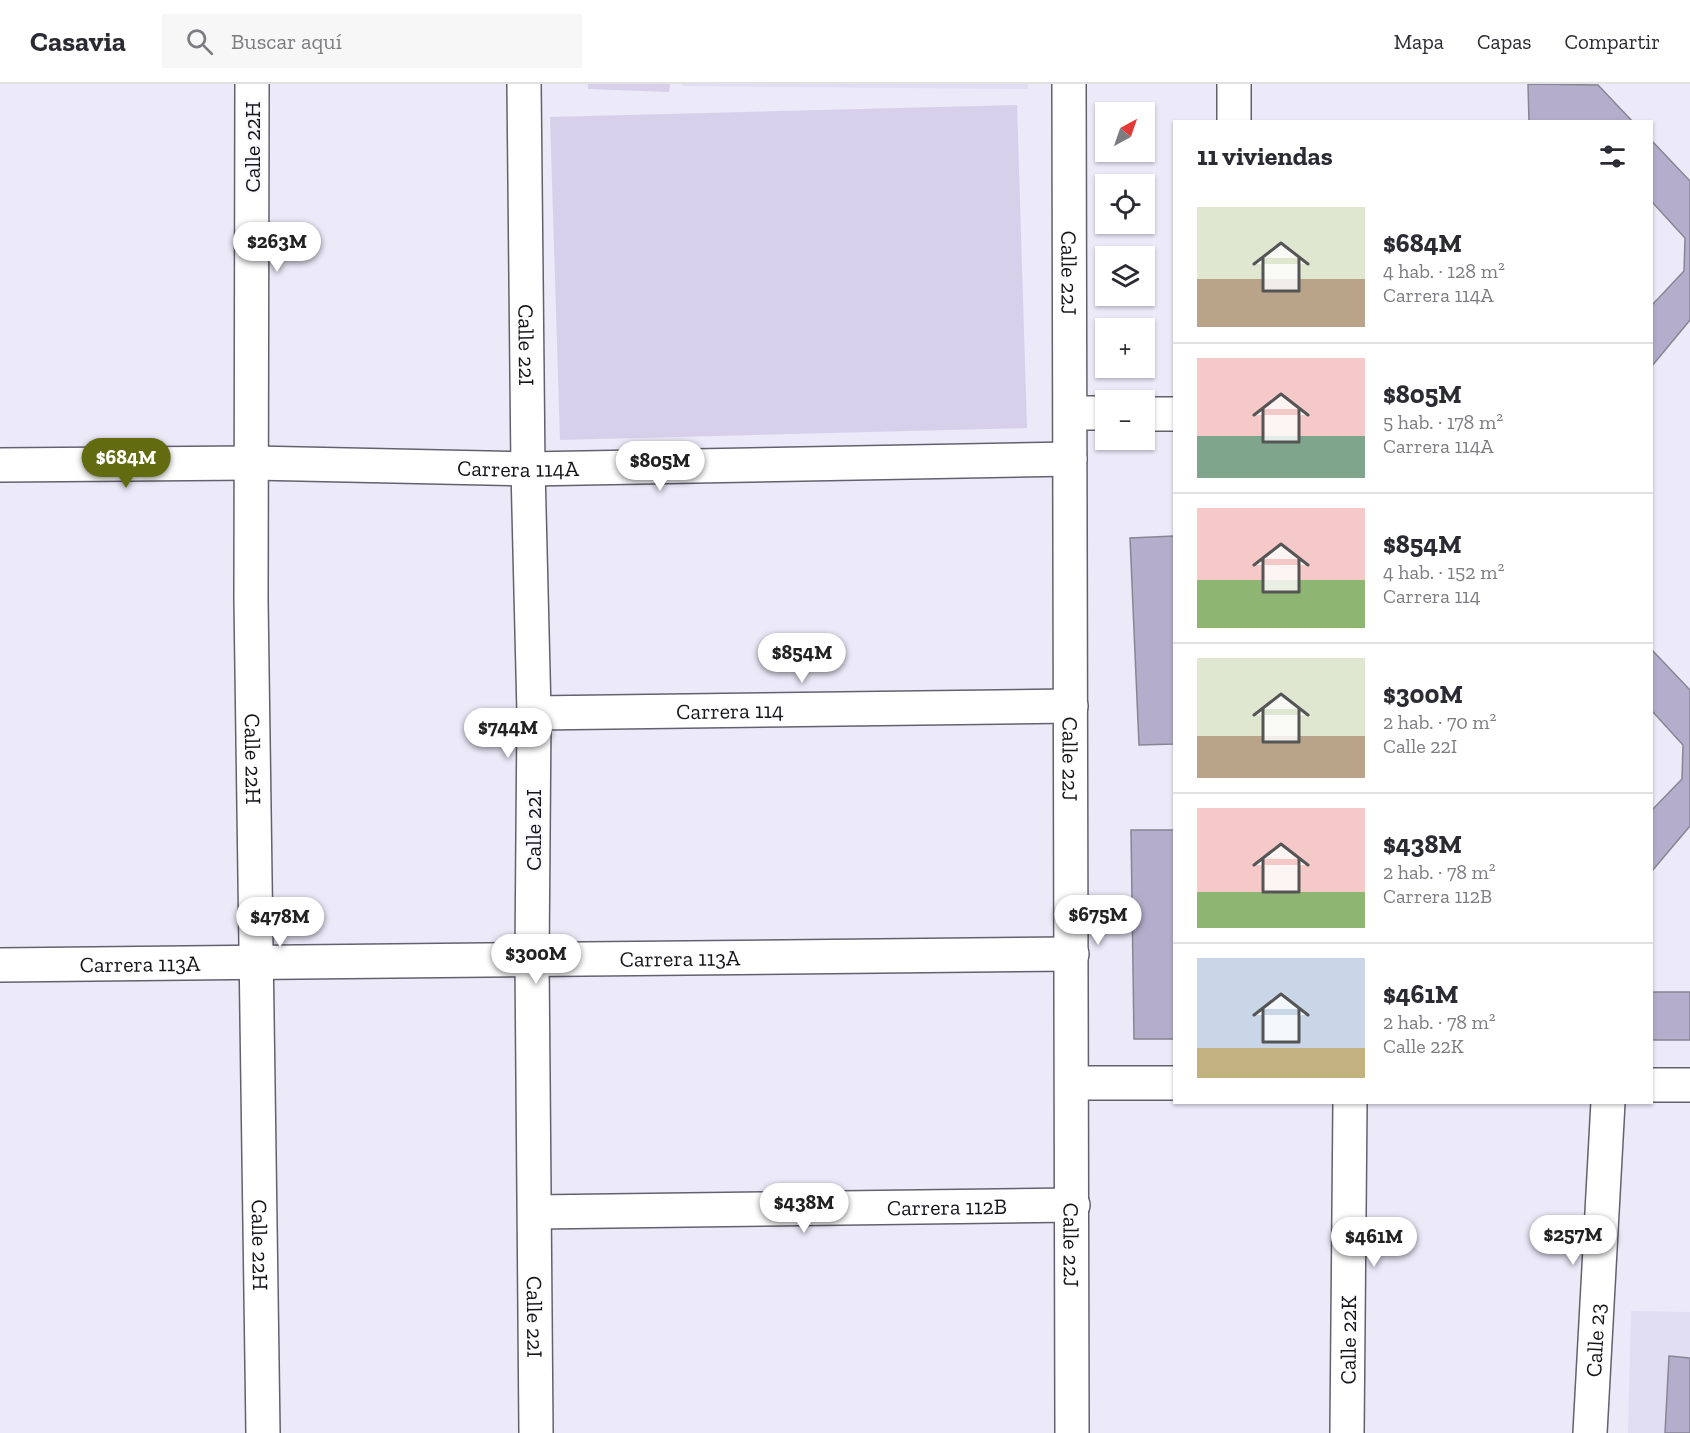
<!DOCTYPE html>
<html lang="es">
<meta charset="utf-8">
<style>
:root{--surface:#fff;--page:#f7f7f7;--text:#2b2b33;--muted:#7c7c81;--line:#e1e1e2;--accent:#626b0f}
body{margin:0;font-family:"Zilla Slab",serif;background:var(--page);color:var(--text);height:100vh;display:flex;flex-direction:column;font-size:22px;white-space:nowrap}
*{box-sizing:border-box;margin:0}
p{font-size:20px;color:var(--muted)}
.icon{flex:none;width:33px;height:33px;fill:none;stroke:currentColor;stroke-width:2;stroke-linecap:round;stroke-linejoin:round}
.map{position:relative;flex:1;overflow:hidden}
.details{position:absolute;left:1173px;top:36px;width:480px;height:984px;display:flex;flex-direction:column;background:var(--surface);border-radius:0px;box-shadow:0 2px 4px #0004}
.details>*{flex:none}
.needle{width:39px;rotate:40deg}
.controls{position:absolute;left:1095px;top:18px;display:grid;gap:12px}
.controls a{display:grid;place-items:center;width:60px;height:60px;border-radius:0px;background:var(--surface);box-shadow:0 2px 4px #0004;font-size:30px}
.price{position:absolute;translate:-50% -51px;padding:0 14px;border-radius:21px;background:#fff;color:#222;font-size:20px;line-height:39px;filter:drop-shadow(0 2px 3px #0008)}
.price::after{content:'';position:absolute;left:50%;top:36px;width:18px;height:14px;margin-left:-9px;background:inherit;clip-path:polygon(0 0,100% 0,50% 100%)}
.price.active{background:var(--accent);color:#fff}
ul{padding:0;list-style:none}
li{display:flex;align-items:center;gap:18px;height:150px;padding:0 24px}
li+li{border-top:2px solid var(--line)}
li span{display:grid;place-items:center;flex:none;width:168px;height:120px;border-radius:0px;color:#555}
li>.icon{margin-inline-start:auto}
span .icon{width:72px;height:72px;fill:#fffc;stroke-width:1}
li b{font-size:26px}
h2{display:flex;justify-content:space-between;align-items:center;height:72px;padding:0 24px;font-size:26px}
header{display:flex;align-items:center;gap:36px;box-sizing:border-box;height:84px;padding:0 30px;background:var(--surface);border-bottom:2px solid var(--line)}
header strong{font-size:28px}
nav{display:flex;gap:33px;margin-inline-start:auto;font-size:21px}
.search{width:420px;height:54px;background:var(--page);display:flex;align-items:center;gap:15px;box-sizing:border-box;padding:0 21px;border-radius:0px;color:var(--muted);font-size:22px}
.map>svg:first-child{display:block}
.built{fill:#e1ddf3}
.green{fill:#d6d0eb}
.building{fill:#b4aecc;stroke:#888593;stroke-width:1.5}
.lines{fill:none;stroke-linecap:round;stroke-linejoin:round}
.minor-casing{stroke:#64616e;stroke-width:36}
.minor{stroke:#fff;stroke-width:33}
.labels{text-anchor:middle;dominant-baseline:central;stroke-width:4.5;stroke-linejoin:round;paint-order:stroke}
.street-label{font-size:22px;fill:#151419;stroke:#f9f8fe}
</style>
<header>
<strong>Casavia</strong>
<div class="search"><svg class="icon" aria-label="search" viewBox="0 0 24 24"><circle cx="10" cy="10" r="6"/><path d="M15 15l6 6"/></svg>Buscar aquí</div>
<nav><a>Mapa</a><a>Capas</a><a>Compartir</a></nav>
</header>
<div class="map">
<svg width="1690" height="1349" viewBox="0 0 1690 1349">
<rect width="100%" height="100%" fill="#ece9f9"/>
<!-- built -->
<path class="built" d="M683,0H1028V5L683,2Z
M1631,1227L1690,1228V1349H1628Z"/>
<!-- green -->
<path class="green" d="M588,0H670L669,8L588,5Z
M1017,21L1027,344L560,356L550,33Z"/>
<!-- building -->
<path class="building" d="M1528,0L1598,1L1633,38H1529Z
M1652,57L1690,97V236L1652,282V221L1684,187L1685,154L1652,118Z
M1174,452V660L1139,661L1130,454Z
M1652,566L1690,606V742L1652,787V726L1682,695L1683,661L1652,627Z
M1131,746H1174V955H1134Z
M1652,908H1690V956H1652Z
M1669,1272L1690,1274V1349H1665Z"/>
<g class="lines">
<defs>
<g id="minor">
<path id="s1" d="M252,0L251,516L263,1349"/>
<path id="s2" d="M524,0L528,385L534,629L532,875L536,1349"/>
<path id="s3" d="M1069,0L1072,1349"/>
<path d="M1234,38V0"/>
<path d="M1071,329H1106"/>
<path d="M1144,330H1174"/>
<path id="s4" d="M0,381L251,379L528,385L1070,375"/>
<path id="s5" d="M534,629L1071,622"/>
<path id="s6" d="M0,881L1072,870"/>
<path d="M1072,999H1174"/>
<path d="M1652,1001H1690"/>
<path id="s7" d="M535,1128L1073,1121"/>
<path id="s8" d="M1347,1349L1350,1018"/>
<path id="s9" d="M1590,1349L1608,1018"/>
</g>
</defs>
<!-- minor casing -->
<use href="#minor" class="minor-casing"/>
<!-- minor -->
<use href="#minor" class="minor"/>
</g>
<g class="labels">
<!-- street labels -->
<g class="street-label">
<text transform="translate(252 63) rotate(-90)">Calle 22H</text>
<text stroke="none"><textPath href="#s3" startOffset="189">Calle 22J</textPath></text>
<text stroke="none"><textPath href="#s2" startOffset="261">Calle 22I</textPath></text>
<text stroke="none"><textPath href="#s4" startOffset="518">Carrera 114A</textPath></text>
<text stroke="none"><textPath href="#s5" startOffset="196">Carrera 114</textPath></text>
<text stroke="none"><textPath href="#s3" startOffset="675">Calle 22J</textPath></text>
<text stroke="none"><textPath href="#s1" startOffset="675">Calle 22H</textPath></text>
<text transform="translate(533 746) rotate(-90)">Calle 22I</text>
<text stroke="none"><textPath href="#s6" startOffset="680">Carrera 113A</textPath></text>
<text stroke="none"><textPath href="#s6" startOffset="140">Carrera 113A</textPath></text>
<text stroke="none"><textPath href="#s7" startOffset="412">Carrera 112B</textPath></text>
<text stroke="none"><textPath href="#s1" startOffset="1161">Calle 22H</textPath></text>
<text stroke="none"><textPath href="#s3" startOffset="1161">Calle 22J</textPath></text>
<text stroke="none"><textPath href="#s2" startOffset="1233">Calle 22I</textPath></text>
<text stroke="none"><textPath href="#s8" startOffset="93">Calle 22K</textPath></text>
<text stroke="none"><textPath href="#s9" startOffset="93">Calle 23</textPath></text>
</g>
</g>
</svg>
<div class="controls">
<a><svg class="needle" viewBox="-14 -14 28 28"><path d="M0-13l5 13h-10z" fill="#e53935"/><path d="M0 13l5-13h-10z" fill="#7c7c81"/></svg></a>
<a><svg class="icon" aria-label="locate" viewBox="0 0 24 24"><circle cx="12" cy="12" r="6"/><path d="M12 2v4M12 18v4M2 12h4M18 12h4"/></svg></a>
<a><svg class="icon" aria-label="layers" viewBox="0 0 24 24"><path d="M12 4l9 5-9 5-9-5zM3 14l9 5 9-5"/></svg></a>
<a>+</a>
<a>−</a>
</div>
<b class="price" style="left:277px;top:189px">$263M</b>
<b class="price active" style="left:126px;top:405px">$684M</b>
<b class="price" style="left:660px;top:408px">$805M</b>
<b class="price" style="left:802px;top:600px">$854M</b>
<b class="price" style="left:508px;top:675px">$744M</b>
<b class="price" style="left:1098px;top:862px">$675M</b>
<b class="price" style="left:280px;top:864px">$478M</b>
<b class="price" style="left:536px;top:901px">$300M</b>
<b class="price" style="left:804px;top:1150px">$438M</b>
<b class="price" style="left:1573px;top:1182px">$257M</b>
<b class="price" style="left:1374px;top:1184px">$461M</b>
<section class="details">
<h2>11 viviendas<svg class="icon" aria-label="filters" viewBox="0 0 24 24"><path d="M4 7h16M4 17h16"/><circle cx="9" cy="7" r="2"/><circle cx="15" cy="17" r="2"/></svg></h2>
<ul>
<li><span style="background:linear-gradient(#dfe7d0 60%,#b9a48a 0)"><svg class="icon" aria-label="home" viewBox="0 0 24 24"><path d="M3 11l9-7 9 7M6 9v11h12V9"/></svg></span><div><b>$684M</b><p>4 hab. · 128 m²</p><p>Carrera 114A</p></div></li>
<li><span style="background:linear-gradient(#f6c9c9 65%,#7fa58c 0)"><svg class="icon" aria-label="home" viewBox="0 0 24 24"><path d="M3 11l9-7 9 7M6 9v11h12V9"/></svg></span><div><b>$805M</b><p>5 hab. · 178 m²</p><p>Carrera 114A</p></div></li>
<li><span style="background:linear-gradient(#f6c9c9 60%,#8fb573 0)"><svg class="icon" aria-label="home" viewBox="0 0 24 24"><path d="M3 11l9-7 9 7M6 9v11h12V9"/></svg></span><div><b>$854M</b><p>4 hab. · 152 m²</p><p>Carrera 114</p></div></li>
<li><span style="background:linear-gradient(#dfe7d0 65%,#b9a48a 0)"><svg class="icon" aria-label="home" viewBox="0 0 24 24"><path d="M3 11l9-7 9 7M6 9v11h12V9"/></svg></span><div><b>$300M</b><p>2 hab. · 70 m²</p><p>Calle 22I</p></div></li>
<li><span style="background:linear-gradient(#f6c9c9 70%,#8fb573 0)"><svg class="icon" aria-label="home" viewBox="0 0 24 24"><path d="M3 11l9-7 9 7M6 9v11h12V9"/></svg></span><div><b>$438M</b><p>2 hab. · 78 m²</p><p>Carrera 112B</p></div></li>
<li><span style="background:linear-gradient(#c9d6e8 75%,#c2b280 0)"><svg class="icon" aria-label="home" viewBox="0 0 24 24"><path d="M3 11l9-7 9 7M6 9v11h12V9"/></svg></span><div><b>$461M</b><p>2 hab. · 78 m²</p><p>Calle 22K</p></div></li>
</ul>
</section>
</div>
